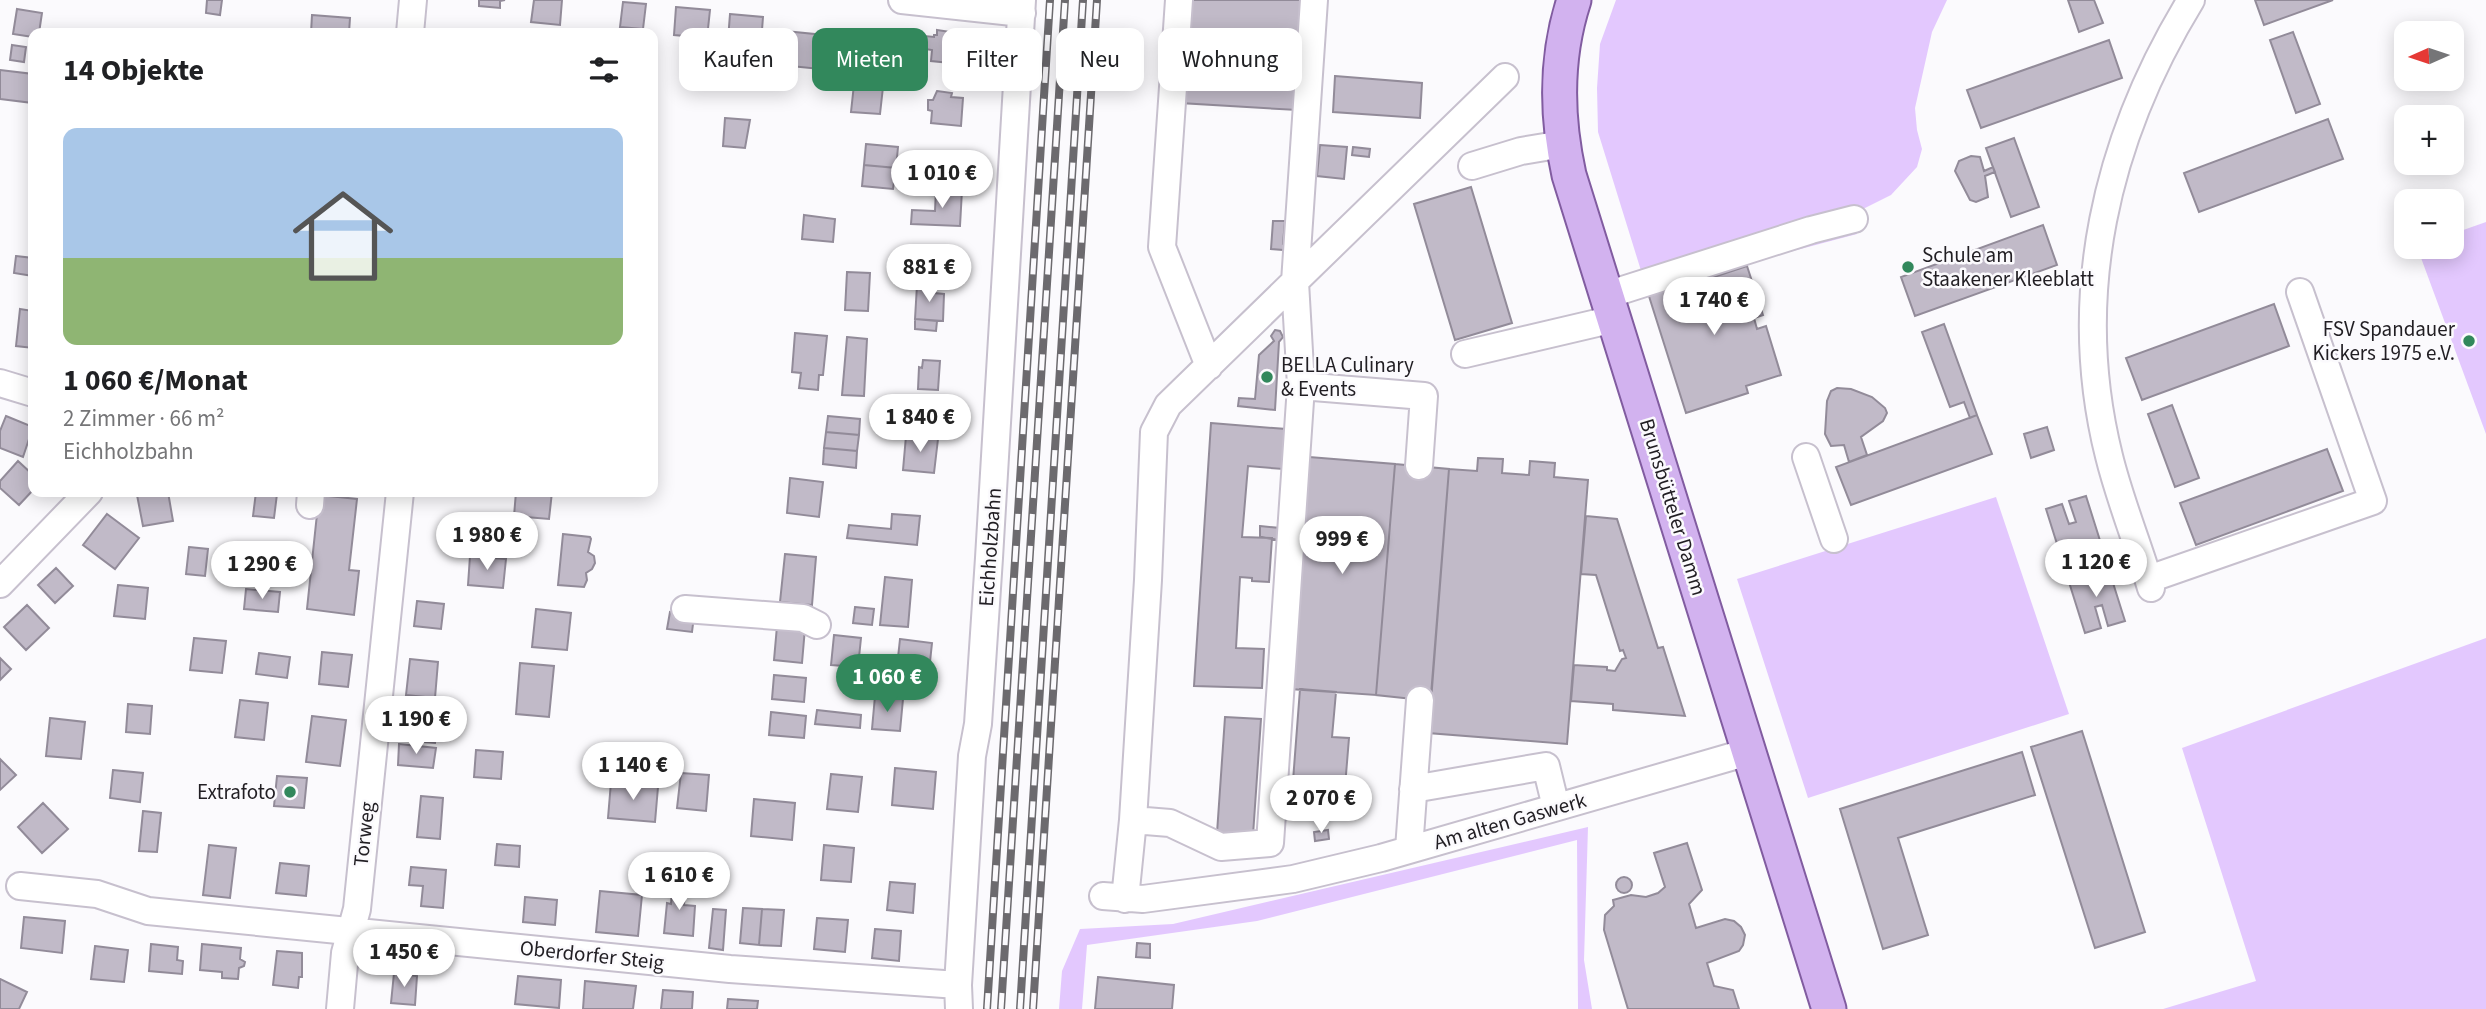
<!DOCTYPE html>
<html lang="de">
<meta charset="utf-8">
<style>
:root{--surface:#fff;--page:#f2f2f2;--text:#202124;--muted:#757577;--line:#e0e0e0;--accent:#32885c}
body{margin:0;font-family:"Source Sans 3",sans-serif;background:var(--page);color:var(--text);height:100vh;display:flex;flex-direction:column;font-size:26px;white-space:nowrap}
*{box-sizing:border-box;margin:0}
p{font-size:23px;color:var(--muted)}
.icon{flex:none;width:38px;height:38px;fill:none;stroke:currentColor;stroke-width:2;stroke-linecap:round;stroke-linejoin:round}
.map{position:relative;flex:1;overflow:hidden}
.sheet{position:absolute;left:28px;top:28px;width:630px;height:469px;display:flex;flex-direction:column;background:var(--surface);border-radius:14px;box-shadow:0 4px 18px #0003}
.sheet>*{flex:none}
.guide{position:absolute;left:679px;top:28px;width:665px;height:63px;display:flex;gap:14px}
.needle{width:46px;rotate:267deg}
.controls{position:absolute;left:2394px;top:21px;display:grid;gap:14px}
.controls a{display:grid;place-items:center;width:70px;height:70px;border-radius:14px;background:var(--surface);box-shadow:0 4px 18px #0003;font-size:35px}
.price{position:absolute;translate:-50% -60px;padding:0 16px;border-radius:24px;background:#fff;color:#222;font-size:23px;line-height:46px;filter:drop-shadow(0 2px 4px #0008)}
.price::after{content:'';position:absolute;left:50%;top:42px;width:21px;height:16px;margin-left:-10px;background:inherit;clip-path:polygon(0 0,100% 0,50% 100%)}
.price.active{background:var(--accent);color:#fff}
ul{padding:0;list-style:none}
li{display:grid;align-content:center;gap:14px;height:371px;padding:0 35px}
li+li{border-top:2px solid var(--line)}
li span{display:grid;place-items:center;height:217px;border-radius:14px;color:#555}
li>.icon{margin-inline-start:auto}
span .icon{width:126px;height:126px;fill:#fffc;stroke-width:1}
li b{font-size:30px}
h2{display:flex;justify-content:space-between;align-items:center;height:84px;padding:0 35px;font-size:30px}
.tag{padding:0 24px;border-radius:14px;background:var(--surface);box-shadow:0 4px 18px #0003;font-size:24px;line-height:63px}
.tag.active{background:var(--accent);color:#fff}
.map>svg:first-child{display:block}
.green{fill:#e3c8fe}
.building{fill:#c1bac8;stroke:#928b99;stroke-width:2}
.lines{fill:none;stroke-linecap:round;stroke-linejoin:round}
.minor-casing{stroke:#c7c0ce;stroke-width:30}
.major-casing{stroke:#815ca0;stroke-width:37}
.minor{stroke:#fff;stroke-width:26}
.major{stroke:#d2b2ef;stroke-width:33}
.rail-casing{stroke:#6c6a6e;stroke-width:8}
.rail{stroke:#fbfafd;stroke-width:5;stroke-dasharray:16;stroke-linecap:butt}
.poi-dot{fill:#32885c;stroke:#fbfafd;stroke-width:2.5}
.labels{text-anchor:middle;dominant-baseline:central;stroke-width:5;stroke-linejoin:round;paint-order:stroke}
.poi-label{font-size:21px;fill:#211e23;stroke:#fbfafd;text-anchor:start}
.street-label{font-size:21px;fill:#211e23;stroke:#fbfafd}
</style>
<div class="map">
<svg width="2486" height="1009" viewBox="0 0 2486 1009">
<rect width="100%" height="100%" fill="#fbfafd"/>
<!-- green -->
<path class="green" d="M1616,0H1947L1932,32L1915,108L1917,130L1922,149L1917,167L1891,195L1853,214L1857,234L1647,290L1598,132L1597,88L1600,44Z
M2486,222V434L2417,247H2452V234Z
M1996,497L2069,714L1808,798L1737,579Z
M2486,638V1009H2163L2256,981L2182,748Z
M1588,827L1584,960L1592,1009H1578L1577,840L1257,921L1087,945L1082,1009H1059L1062,971L1080,929L1173,924Z"/>
<!-- building -->
<path class="building" d="M207,0H222L220,15L206,13Z
M479,0H505L500,1V8L479,6Z
M534,0H562L560,25L531,22Z
M1186,0H1304L1297,110L1180,103Z
M2068,0H2094L2103,23L2079,32Z
M2255,0H2333L2264,25Z
M623,2L646,4L643,29L620,27Z
M676,7L710,10L707,38L674,35Z
M17,9L42,13L39,33H33V37L13,34Z
M730,14L763,17L761,43L728,40Z
M312,15L350,18L349,33H311Z
M937,30L951,32V36L963,37L960,64L931,61L932,50L925,49V36L934,37V35H937Z
M785,31L824,35L820,69L781,65Z
M2293,32L2320,104L2296,113L2270,40Z
M2109,40L2122,78L1981,128L1967,90Z
M12,45L26,47L24,62L10,60Z
M890,50L899,51V58L916,60L915,71L888,69Z
M0,70L33,74V103L0,99Z
M855,75L884,78L880,114L851,112Z
M1335,76L1422,83L1420,118L1333,112Z
M937,91L952,93L951,97L963,98L961,126L931,123L932,111L928,110V100H933Z
M725,118L750,120L745,148L723,146Z
M2328,119L2343,159L2199,212L2184,173Z
M2014,138L2039,207L2011,217L1986,148Z
M866,144L898,147L896,168L864,165Z
M1320,145L1347,147L1344,179L1317,176Z
M1353,147L1370,149L1369,157L1352,155Z
M1971,156L1980,157L1984,171L1993,167L1995,172L1985,176L1988,197L1976,202L1970,200L1955,171L1959,161Z
M864,165L896,168L893,189L862,186Z
M1471,187L1512,323L1455,340L1414,204Z
M936,189L962,190L960,226L911,224L912,210L935,211Z
M804,215L835,219L833,242L802,239Z
M1273,221H1285L1283,244L1290,245L1285,253L1283,250L1271,249Z
M2043,225L2057,265L1915,316L1901,277Z
M16,256L33,258V276L14,273Z
M1747,266L1763,315L1754,318L1757,329L1766,326L1781,375L1746,386L1748,393L1686,413L1647,290L1709,271L1711,278Z
M847,272L870,273L868,311L845,310Z
M917,285L935,286L934,293L944,294L943,321L915,319Z
M2274,304L2289,346L2142,400L2126,358Z
M20,309L33,311V348L16,346Z
M915,319L937,321L936,331L915,329Z
M1944,324L1977,415L1970,418L1964,402L1950,407L1922,332Z
M1275,330L1280,331L1283,337L1279,342L1275,410L1238,406L1239,398L1255,399L1259,355L1274,341L1271,336Z
M795,333L827,336L823,375H819L818,390L799,388L801,373L792,372Z
M847,337L867,339L864,396L842,395Z
M923,360L940,361L938,390L918,389L919,367L922,368Z
M1837,388L1851,389L1872,397L1885,408L1887,413L1883,421L1861,437L1867,455L1849,462L1844,445L1831,446L1825,434L1827,401L1831,391Z
M2172,405L2199,478L2175,487L2148,414Z
M1977,415L1992,454L1851,505L1836,467Z
M6,416L33,427L23,457L0,448V431Z
M828,416L860,419L859,435L826,432Z
M1211,423L1286,429L1283,469L1248,466L1242,537L1272,538L1269,582L1252,581V578L1240,577L1236,648L1264,649L1262,688L1194,686Z
M2047,427L2054,450L2031,458L2024,434Z
M826,432L859,435L857,451L824,448Z
M906,436L938,439L934,473L903,470Z
M824,448L857,451L856,468L823,464Z
M2327,449L2343,491L2196,545L2180,503Z
M1309,457L1395,464L1376,695L1290,689Z
M1478,458L1503,459L1502,473L1529,475L1530,461L1555,463L1554,477L1588,480L1567,744L1428,733L1449,469L1477,471Z
M18,461L33,475V490L19,505L0,488V481Z
M1395,464L1449,469L1431,701L1376,695Z
M790,478L823,482L819,517L787,513Z
M155,492H168L173,521L143,526L137,495Z
M256,492L277,494L274,518L253,516Z
M516,492H552L549,519L514,516Z
M319,495L357,499L349,570L359,571L354,615L307,609Z
M2086,496L2103,550L2063,563L2046,509L2062,504L2069,524L2076,522L2069,501Z
M107,514L139,538L115,569L83,545Z
M892,514L920,516L917,545L847,538L849,525L891,529Z
M1586,516L1617,519L1658,648L1663,647L1685,716L1613,710V704L1571,701L1574,665L1607,667V670L1615,671L1622,659L1626,658L1623,650L1620,651L1596,575L1581,574Z
M1260,526L1280,528L1279,540L1260,537Z
M563,534L590,537L591,539L588,552L594,556L595,563L592,569L586,573L587,580L584,587L558,585Z
M189,547L208,549L205,576L186,574Z
M785,554L816,557L812,605L780,602Z
M470,556L506,559L503,588L468,585Z
M2108,567L2125,621L2108,626L2102,605L2095,607L2101,628L2085,633L2068,579Z
M56,568L73,586L55,603L38,585Z
M885,577L912,580L908,627L880,625Z
M118,585L148,588L145,619L114,616Z
M246,589L280,592L278,612L244,609Z
M417,601L444,604L441,629L414,626Z
M27,605L49,628L26,650L4,627Z
M855,607L874,609L872,625L853,623Z
M536,609L571,613L567,650L532,647Z
M670,612L694,616L692,632L667,629Z
M777,626L805,628L802,663L774,660Z
M834,635L861,638L858,667L831,665Z
M194,638L226,641L222,673L190,670Z
M900,639L932,643L929,671L897,667Z
M322,652L352,655L348,687L319,684Z
M259,653L290,657L287,678L256,674Z
M0,658L11,669L0,680Z
M410,659L438,662L435,698L406,695Z
M520,663L554,666L549,717L516,714Z
M774,675L806,678L804,702L772,699Z
M1300,689L1336,692L1332,737L1349,738L1343,811L1291,807Z
M875,696L903,699L900,731L872,729Z
M240,700L268,703L264,740L235,737Z
M128,704L152,706L150,734L126,732Z
M817,710L861,715L860,728L815,724Z
M771,712L806,716L804,738L769,735Z
M312,716L346,720L340,766L306,762Z
M1225,717L1261,719L1253,835L1217,833Z
M50,718L85,722L81,759L46,756Z
M401,722L437,725L435,743L400,740Z
M2082,731L2145,932L2095,948L2031,747Z
M399,744L436,748L433,768L398,765Z
M476,750L503,752L501,779L474,777Z
M2022,752L2035,795L1898,838L1928,935L1883,949L1840,809Z
M0,759L16,775L0,790Z
M895,768L936,772L933,809L892,805Z
M113,770L143,773L140,802L110,798Z
M681,773L709,775L706,811L677,808Z
M831,774L862,777L858,812L827,809Z
M277,776L307,778L304,808L274,806Z
M611,782L658,787L655,822L608,818Z
M421,796L443,798L440,839L417,837Z
M754,799L795,803L792,840L751,836Z
M43,803L68,829L42,853L18,827Z
M143,811L161,813L157,852L139,851Z
M1328,830L1329,839L1315,841L1314,832Z
M1687,843L1702,890L1689,904L1696,928L1725,919L1734,921L1741,927L1745,935L1743,945L1739,951L1707,963L1714,986L1733,990L1739,1009H1628L1604,930L1605,915L1614,906L1613,900L1631,895L1646,897L1658,893L1665,887L1654,853Z
M497,844L520,846L519,867L495,865Z
M209,845L236,848L230,898L203,895Z
M824,845L854,848L851,882L821,880Z
M280,863L309,866L306,896L276,893Z
M411,867L446,870L443,908L421,906L423,886L409,885Z
M1616 885a8 8 0 1 1 16 0a8 8 0 1 1-16 0Z
M673,879L686,881L684,905L695,906L693,936L664,933L667,903L671,904Z
M890,882L915,884L913,913L887,910Z
M600,891L642,895L638,936L596,932Z
M525,897L557,900L555,925L523,922Z
M743,908L762,909L759,945L740,943Z
M713,909L726,910L723,950L709,948Z
M762,909L784,910L781,946L759,945Z
M24,917L65,921L62,953L21,948Z
M817,918L848,920L845,952L814,949Z
M875,929L901,931L899,961L872,958Z
M1137,943L1150,944V958L1136,957Z
M151,944L178,947L177,960L183,961L182,974L149,971Z
M202,944L241,948L240,959L245,962L244,966L239,968L238,979L222,978V972L200,970Z
M95,946L128,950L124,982L91,979Z
M277,951L302,953V977H299L298,988L273,985Z
M394,973L417,976L415,1005L391,1003Z
M518,976L561,980L559,1008L515,1004Z
M1098,977L1174,985L1172,1009H1095Z
M0,979L27,992L19,1009H0Z
M585,981L636,986L633,1009H583Z
M663,990L693,992L692,1009H661Z
M728,999L758,1001L757,1009H727Z"/>
<g class="lines">
<defs>
<path id="minor" d="M902,0L1022,13
M1179,0L1162,247L1209,366
M410,33L413,0
M1472,166L1521,151L1563,144
M1607,295L1811,230L1854,219
M1465,354L1614,319
M0,383L33,393
M1301,386L1424,396L1419,466
M1806,457L1834,539
M310,505L311,492
M2149,579L2373,501L2300,292
M0,584L89,492
M2151,588C2138,544 2120,501 2109,456C2069,296 2106,139 2191,0
M685,609L803,618L817,625
M1413,789L1546,766L1556,807
M1133,820L1170,823L1221,847L1270,843L1301,386L1295,282L1314,0
M1409,849L1420,700
M20,886L97,894L148,911L730,969L958,985
M1103,896L1143,899L1293,879L1381,858L1748,752
M1125,899L1133,820L1148,580L1154,432L1168,405L1505,77
M340,1009L345,953L357,909L400,492
M959,1009L958,985L972,756L978,724L989,558L1022,0"/>
<path id="major" d="M1574,0C1555,58 1556,116 1569,175L1829,1009"/>
</defs>
<!-- minor casing -->
<use href="#minor" class="minor-casing"/>
<!-- major casing -->
<use href="#major" class="major-casing"/>
<!-- minor -->
<use href="#minor" class="minor"/>
<!-- major -->
<use href="#major" class="major"/>
<defs>
<path id="rail" d="M987,1009L1050,0
M1001,1009L1065,0
M1020,1009L1083,0
M1033,1009L1097,0"/>
</defs>
<!-- rail casing -->
<use href="#rail" class="rail-casing"/>
<!-- rail -->
<use href="#rail" class="rail"/>
</g>
<!-- markers -->
<g class="poi-dot">
<circle cx="1908" cy="267" r="7"/>
<circle cx="2469" cy="341" r="7"/>
<circle cx="1267" cy="377" r="7"/>
<circle cx="290" cy="792" r="7"/>
</g>
<g class="labels">
<!-- poi labels -->
<g class="poi-label">
<text x="1922" y="255">Schule am<tspan x="1922" dy="24">Staakener Kleeblatt</tspan></text>
<text x="2455" y="329" text-anchor="end">FSV Spandauer<tspan x="2455" dy="24">Kickers 1975 e.V.</tspan></text>
<text x="1281" y="365">BELLA Culinary<tspan x="1281" dy="24">&amp; Events</tspan></text>
<text x="276" y="792" text-anchor="end">Extrafoto</text>
</g>
<!-- street labels -->
<g class="street-label">
<text transform="translate(1673 507) rotate(73)">Brunsbütteler Damm</text>
<text transform="translate(990 547) rotate(-86)">Eichholzbahn</text>
<text transform="translate(1510 821) rotate(-16)">Am alten Gaswerk</text>
<text transform="translate(364 834) rotate(-84)">Torweg</text>
<text transform="translate(592 955) rotate(6)">Oberdorfer Steig</text>
</g>
</g>
</svg>
<div class="controls">
<a><svg class="needle" viewBox="-14 -14 28 28"><path d="M0-13l5 13h-10z" fill="#e53935"/><path d="M0 13l5-13h-10z" fill="#757577"/></svg></a>
<a>+</a>
<a>−</a>
</div>
<b class="price" style="left:942px;top:210px">1 010 €</b>
<b class="price" style="left:929px;top:304px">881 €</b>
<b class="price" style="left:1714px;top:337px">1 740 €</b>
<b class="price" style="left:920px;top:454px">1 840 €</b>
<b class="price" style="left:487px;top:572px">1 980 €</b>
<b class="price" style="left:1342px;top:576px">999 €</b>
<b class="price" style="left:2096px;top:599px">1 120 €</b>
<b class="price" style="left:262px;top:601px">1 290 €</b>
<b class="price active" style="left:887px;top:714px">1 060 €</b>
<b class="price" style="left:416px;top:756px">1 190 €</b>
<b class="price" style="left:633px;top:802px">1 140 €</b>
<b class="price" style="left:1321px;top:835px">2 070 €</b>
<b class="price" style="left:679px;top:912px">1 610 €</b>
<b class="price" style="left:404px;top:989px">1 450 €</b>
<div class="guide">
<a class="tag">Kaufen</a>
<a class="tag active">Mieten</a>
<a class="tag">Filter</a>
<a class="tag">Neu</a>
<a class="tag">Wohnung</a>
</div>
<section class="sheet">
<h2>14 Objekte<svg class="icon" aria-label="filters" viewBox="0 0 24 24"><path d="M4 7h16M4 17h16"/><circle cx="9" cy="7" r="2"/><circle cx="15" cy="17" r="2"/></svg></h2>
<ul>
<li><span style="background:linear-gradient(#a9c7e8 60%,#8fb573 0)"><svg class="icon" aria-label="home" viewBox="0 0 24 24"><path d="M3 11l9-7 9 7M6 9v11h12V9"/></svg></span><div><b>1 060 €/Monat</b><p>2 Zimmer · 66 m²</p><p>Eichholzbahn</p></div></li>
</ul>
</section>
</div>
